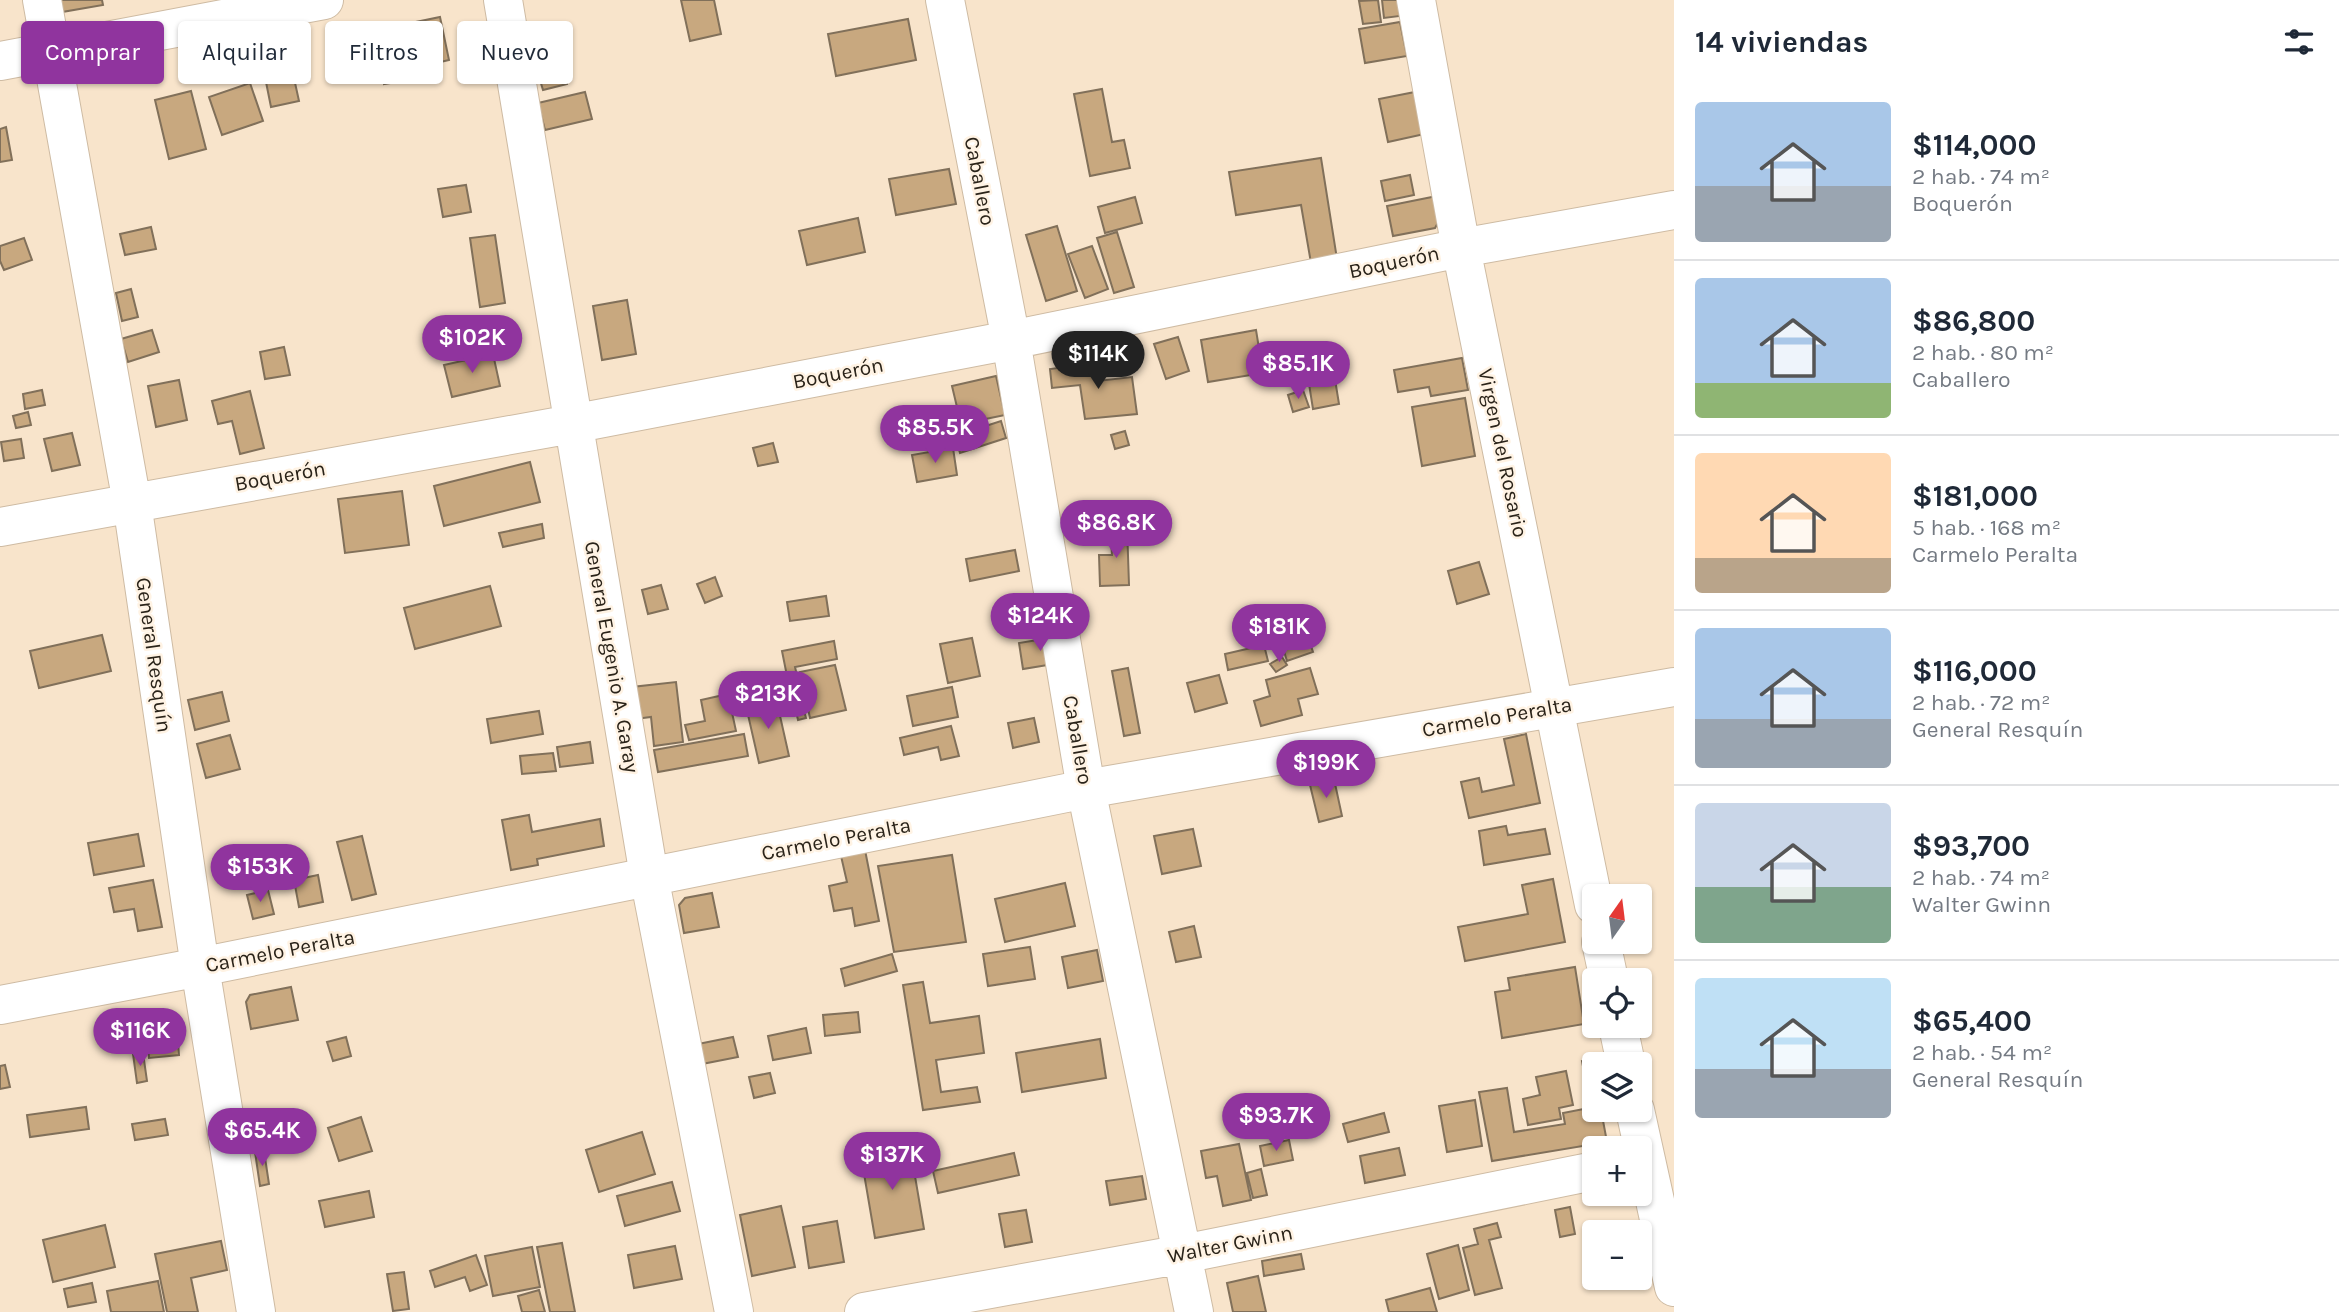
<!DOCTYPE html>
<html lang="es">
<meta charset="utf-8">
<style>
:root{--surface:#fff;--page:#f6f6f7;--text:#1f2937;--muted:#747a83;--line:#e0e1e3;--accent:#90349e}
body{margin:0;font-family:Karla,sans-serif;background:var(--page);color:var(--text);height:100vh;display:flex;flex-direction:column;font-size:26px;white-space:nowrap}
*{box-sizing:border-box;margin:0}
p{font-size:23px;color:var(--muted)}
.icon{flex:none;width:38px;height:38px;fill:none;stroke:currentColor;stroke-width:2;stroke-linecap:round;stroke-linejoin:round}
.map{position:relative;flex:1;overflow:hidden}
.side{display:flex;flex-direction:column;background:var(--surface);width:665px}
.side>*{flex:none}
.hud{position:absolute;left:21px;top:21px;width:665px;height:63px;display:flex;gap:14px}
.needle{width:46px;rotate:14deg}
.buttons{position:absolute;left:1582px;top:884px;display:grid;gap:14px}
.buttons a{display:grid;place-items:center;width:70px;height:70px;border-radius:7px;background:var(--surface);box-shadow:0 2px 5px #0004;font-size:35px}
.price{position:absolute;translate:-50% -60px;padding:0 16px;border-radius:24px;background:var(--accent);color:#fff;font-size:23px;line-height:46px;filter:drop-shadow(0 2px 4px #0008)}
.price::after{content:'';position:absolute;left:50%;top:42px;width:21px;height:16px;margin-left:-10px;background:inherit;clip-path:polygon(0 0,100% 0,50% 100%)}
.price.on{background:#222;color:#fff}
ul{padding:0;list-style:none}
li{display:flex;align-items:center;gap:21px;height:175px;padding:0 21px}
li+li{border-top:2px solid var(--line)}
li span{display:grid;place-items:center;flex:none;width:196px;height:140px;border-radius:7px;color:#555}
li>.icon{margin-inline-start:auto}
span .icon{width:84px;height:84px;fill:#fffc;stroke-width:1}
li b{font-size:30px}
h2{display:flex;justify-content:space-between;align-items:center;height:84px;padding:0 21px;font-size:30px}
.pill{padding:0 24px;border-radius:7px;background:var(--surface);box-shadow:0 2px 5px #0004;font-size:24px;line-height:63px}
.pill.on{background:var(--accent);color:#fff}
main{display:flex;flex:1;min-height:0}
.map>svg:first-child{display:block}
.building{fill:#c8a87f;stroke:#81705a;stroke-width:2}
.lines{fill:none;stroke-linecap:round;stroke-linejoin:round}
.minor-casing{stroke:#cebba3;stroke-width:40}
.minor{stroke:#fff;stroke-width:38}
.labels{text-anchor:middle;dominant-baseline:central;stroke-width:5;stroke-linejoin:round;paint-order:stroke}
.street-label{font-size:21px;fill:#2a2319;stroke:#fff3e4}
</style>
<main>
<div class="map">
<svg width="1674" height="1312" viewBox="0 0 1674 1312">
<rect width="100%" height="100%" fill="#f8e4cb"/>
<!-- building -->
<path class="building" d="M60,0H102L103,5L62,12Z
M681,0H714L721,34L690,41Z
M1378,0L1381,22L1363,24L1359,1Z
M1382,0H1398L1400,16L1384,18Z
M440,17L449,60L432,64L430,52L379,62L372,31Z
M908,19L916,60L836,76L828,34Z
M1400,22L1407,56L1365,63L1359,29Z
M285,37L299,101L271,107L258,42Z
M556,43L567,84L543,90L540,80L528,83L520,52Z
M428,58L432,76L384,84L381,66Z
M250,83L263,121L222,135L209,97Z
M1102,89L1112,142L1124,140L1130,168L1090,176L1074,94Z
M191,91L206,149L169,159L155,100Z
M1420,91L1429,133L1388,142L1379,99Z
M585,92L592,119L545,130L538,103Z
M6,127L12,160L0,162V129Z
M1321,158L1337,259L1311,263L1301,205L1236,215L1229,172Z
M949,169L956,204L896,215L889,179Z
M1410,175L1414,195L1385,201L1381,181Z
M466,185L471,212L443,217L438,189Z
M1437,196L1440,219L1435,228L1393,236L1387,206Z
M1135,197L1142,223L1105,233L1098,207Z
M858,218L865,252L807,265L799,231Z
M1057,226L1077,291L1046,301L1026,235Z
M151,227L156,249L125,255L120,234Z
M1117,232L1134,287L1114,293L1097,238Z
M495,235L505,303L480,307L470,238Z
M24,238L32,260L4,270L0,261V246Z
M1092,246L1108,289L1085,298L1068,254Z
M131,289L138,317L122,321L116,293Z
M627,300L636,354L602,360L593,306Z
M152,330L159,352L128,362L121,339Z
M1256,330L1263,373L1208,382L1201,340Z
M1178,337L1189,371L1166,379L1154,344Z
M284,347L290,375L265,379L260,352Z
M493,354L500,386L452,397L444,365Z
M1462,358L1468,390L1431,396L1429,387L1398,392L1394,370Z
M1332,361L1339,404L1313,409L1306,365Z
M1096,363L1098,381L1132,377L1137,414L1085,419L1080,385L1052,388L1050,369Z
M996,376L1005,415L961,424L952,386Z
M179,380L187,420L156,427L148,386Z
M42,390L45,405L25,409L23,394Z
M1303,390L1309,407L1293,412L1288,395Z
M250,391L264,448L240,454L232,421L218,424L212,401Z
M1465,398L1475,456L1422,466L1412,407Z
M28,412L31,425L16,428L13,416Z
M1001,421L1006,438L960,453L955,436Z
M1125,431L1129,445L1115,449L1111,435Z
M72,433L80,465L52,471L44,439Z
M21,439L24,458L4,461L1,442Z
M773,443L778,462L758,466L753,448Z
M953,448L957,475L917,482L912,455Z
M530,462L540,502L444,526L434,486Z
M402,491L409,545L345,553L338,499Z
M542,524L544,538L503,547L499,533Z
M1110,526H1127L1129,585L1100,586L1099,555H1112Z
M1015,550L1019,571L970,581L966,559Z
M1479,562L1489,594L1457,604L1448,571Z
M715,577L722,596L705,603L697,584Z
M661,585L668,609L648,614L642,590Z
M490,586L501,626L415,649L404,608Z
M826,596L829,616L790,621L787,602Z
M1304,626L1313,652L1287,661L1279,635Z
M102,635L111,671L39,688L30,651Z
M1056,637L1060,663L1023,669L1019,643Z
M972,638L980,676L948,683L940,644Z
M834,641L837,659L795,667L799,684L789,686L782,651Z
M1264,645L1268,661L1228,670L1225,654Z
M1282,657L1287,665L1276,672L1270,664Z
M835,665L846,710L810,718L800,672Z
M1128,668L1140,733L1124,736L1112,671Z
M1310,668L1318,694L1298,699L1302,715L1261,726L1254,701L1270,696L1266,680Z
M1219,675L1227,703L1195,712L1187,683Z
M676,682L683,742L654,746L651,717L636,719L632,687Z
M952,687L958,717L913,726L907,696Z
M222,692L229,721L195,730L188,700Z
M728,694L736,731L689,740L685,725L705,721L701,700Z
M800,696L806,718L798,720L793,698Z
M776,698L789,756L759,763L746,706Z
M539,711L543,734L491,743L487,719Z
M1034,718L1039,742L1013,748L1008,723Z
M951,726L959,756L941,760L938,747L904,755L900,738Z
M744,734L748,756L658,772L654,750Z
M1526,734L1540,803L1469,818L1461,782L1479,778L1482,792L1514,785L1504,739Z
M230,735L240,769L206,778L197,744Z
M590,742L593,763L560,767L557,747Z
M553,753L556,771L522,774L520,756Z
M1334,779L1342,816L1319,822L1310,785Z
M529,815L532,832L600,819L604,846L537,859L538,865L511,870L502,820Z
M1506,826L1508,835L1545,829L1550,854L1484,865L1479,831Z
M1193,829L1201,866L1162,874L1154,836Z
M138,834L144,866L94,875L88,843Z
M362,836L376,894L352,900L337,842Z
M865,850L879,921L855,926L852,908L834,911L829,886L847,882L841,856Z
M952,855L966,942L894,952L878,866Z
M318,875L323,902L299,907L294,880Z
M1553,879L1565,942L1465,961L1458,927L1528,914L1522,885Z
M153,880L162,927L138,931L134,909L114,912L109,888Z
M1065,883L1075,926L1005,942L995,899Z
M268,890L274,914L253,919L247,895Z
M712,893L719,927L684,933L679,905L685,898Z
M1194,926L1201,957L1176,962L1169,932Z
M1030,947L1035,979L988,986L983,954Z
M1097,950L1103,981L1068,988L1062,957Z
M892,954L897,971L845,986L841,969Z
M1575,967L1584,1024L1502,1038L1495,992L1510,990L1508,978Z
M923,982L930,1023L979,1016L984,1053L936,1060L941,1092L977,1087L980,1102L923,1110L903,985Z
M291,987L298,1020L251,1029L246,1002L250,995Z
M858,1012L860,1032L825,1036L823,1015Z
M806,1028L811,1053L773,1060L768,1036Z
M346,1037L351,1056L333,1061L327,1042Z
M733,1037L738,1057L702,1064L698,1044Z
M1100,1039L1106,1078L1022,1092L1016,1053Z
M178,1042L179,1055L149,1058L148,1045Z
M143,1053L147,1081L137,1083L133,1054Z
M1602,1058L1603,1064H1594V1102L1590,1103L1582,1061Z
M5,1065L10,1087L0,1089V1066Z
M1566,1071L1573,1105L1559,1108L1561,1119L1528,1125L1523,1099L1540,1095L1536,1077Z
M770,1073L775,1093L754,1098L749,1077Z
M1507,1088L1514,1132L1565,1124L1563,1113L1594,1107V1110H1601L1607,1142L1492,1161L1479,1092Z
M1475,1100L1482,1146L1447,1152L1439,1106Z
M86,1107L89,1129L30,1137L27,1115Z
M1384,1113L1389,1132L1348,1142L1343,1124Z
M361,1117L372,1151L339,1161L328,1128Z
M165,1119L168,1135L135,1140L132,1124Z
M642,1132L655,1174L599,1192L586,1150Z
M1289,1140L1293,1160L1264,1166L1260,1146Z
M1239,1144L1251,1200L1223,1206L1217,1176L1206,1178L1201,1151Z
M910,1147L924,1229L875,1238L861,1156Z
M1399,1148L1405,1175L1365,1183L1360,1156Z
M264,1151L269,1184L260,1186L255,1152Z
M1014,1153L1019,1175L938,1193L933,1171Z
M1261,1169L1267,1195L1253,1198L1247,1173Z
M1142,1176L1146,1199L1110,1205L1106,1181Z
M672,1182L680,1211L625,1226L617,1196Z
M369,1191L374,1217L325,1227L319,1201Z
M781,1206L795,1267L752,1276L740,1215Z
M1570,1207L1575,1234L1560,1237L1555,1210Z
M1026,1210L1032,1242L1005,1247L999,1214Z
M837,1221L844,1262L809,1268L803,1227Z
M1497,1223L1501,1237L1489,1240L1502,1288L1475,1295L1463,1248L1478,1244L1474,1229Z
M105,1225L115,1267L53,1282L43,1240Z
M221,1241L227,1270L191,1278L198,1312H167L155,1254Z
M562,1243L575,1312H550L537,1247Z
M1458,1245L1469,1290L1439,1299L1427,1254Z
M675,1246L682,1279L634,1288L628,1255Z
M532,1247L540,1287L493,1296L485,1256Z
M1301,1254L1304,1269L1264,1276L1262,1261Z
M476,1255L487,1285L470,1291L465,1277L435,1287L430,1271Z
M404,1272L409,1309L393,1311L387,1274Z
M1258,1276L1266,1312H1233L1227,1283Z
M158,1281L164,1312H111L107,1291Z
M92,1283L96,1302L68,1307L64,1289Z
M1430,1288L1437,1312H1389L1386,1300Z
M539,1290L545,1312H522L518,1296Z"/>
<g class="lines">
<defs>
<path id="minor" d="M42,0L132,503L200,967L256,1312
M503,0L649,876L734,1312
M945,0L1011,340L1086,789L1194,1312
M1416,0L1461,248L1594,905
M0,61L324,0
M0,527L572,424L1011,340L1461,248L1674,210
M1601,942L1609,980
M0,1005L200,967L1086,789L1674,687
M1618,1026L1626,1064
M1635,1110L1674,1287
M864,1312L1183,1254L1594,1171"/>
</defs>
<!-- minor casing -->
<use href="#minor" class="minor-casing"/>
<!-- minor -->
<use href="#minor" class="minor"/>
</g>
<g class="labels">
<!-- street labels -->
<g class="street-label">
<text transform="translate(980 181) rotate(79)">Caballero</text>
<text transform="translate(1394 262) rotate(-12)">Boquerón</text>
<text transform="translate(838 373) rotate(-11)">Boquerón</text>
<text transform="translate(1503 453) rotate(78)">Virgen del Rosario</text>
<text transform="translate(280 476) rotate(-10)">Boquerón</text>
<text transform="translate(154 655) rotate(82)">General Resquín</text>
<text transform="translate(612 657) rotate(80)">General Eugenio A. Garay</text>
<text transform="translate(1497 717) rotate(-10)">Carmelo Peralta</text>
<text transform="translate(1078 740) rotate(80)">Caballero</text>
<text transform="translate(836 839) rotate(-11)">Carmelo Peralta</text>
<text transform="translate(280 951) rotate(-11)">Carmelo Peralta</text>
<text transform="translate(1230 1244) rotate(-11)">Walter Gwinn</text>
</g>
</g>
</svg>
<div class="buttons">
<a><svg class="needle" viewBox="-14 -14 28 28"><path d="M0-13l5 13h-10z" fill="#e53935"/><path d="M0 13l5-13h-10z" fill="#747a83"/></svg></a>
<a><svg class="icon" aria-label="locate" viewBox="0 0 24 24"><circle cx="12" cy="12" r="6"/><path d="M12 2v4M12 18v4M2 12h4M18 12h4"/></svg></a>
<a><svg class="icon" aria-label="layers" viewBox="0 0 24 24"><path d="M12 4l9 5-9 5-9-5zM3 14l9 5 9-5"/></svg></a>
<a>+</a>
<a>−</a>
</div>
<b class="price" style="left:472px;top:375px">$102K</b>
<b class="price on" style="left:1098px;top:391px">$114K</b>
<b class="price" style="left:1298px;top:401px">$85.1K</b>
<b class="price" style="left:935px;top:465px">$85.5K</b>
<b class="price" style="left:1116px;top:560px">$86.8K</b>
<b class="price" style="left:1040px;top:653px">$124K</b>
<b class="price" style="left:1279px;top:664px">$181K</b>
<b class="price" style="left:768px;top:731px">$213K</b>
<b class="price" style="left:1326px;top:800px">$199K</b>
<b class="price" style="left:260px;top:904px">$153K</b>
<b class="price" style="left:140px;top:1068px">$116K</b>
<b class="price" style="left:1276px;top:1153px">$93.7K</b>
<b class="price" style="left:262px;top:1168px">$65.4K</b>
<b class="price" style="left:892px;top:1192px">$137K</b>
<div class="hud">
<a class="pill on">Comprar</a>
<a class="pill">Alquilar</a>
<a class="pill">Filtros</a>
<a class="pill">Nuevo</a>
</div>
</div>
<section class="side">
<h2>14 viviendas<svg class="icon" aria-label="filters" viewBox="0 0 24 24"><path d="M4 7h16M4 17h16"/><circle cx="9" cy="7" r="2"/><circle cx="15" cy="17" r="2"/></svg></h2>
<ul>
<li><span style="background:linear-gradient(#a9c7e8 60%,#9aa5b1 0)"><svg class="icon" aria-label="home" viewBox="0 0 24 24"><path d="M3 11l9-7 9 7M6 9v11h12V9"/></svg></span><div><b>$114,000</b><p>2 hab. · 74 m²</p><p>Boquerón</p></div></li>
<li><span style="background:linear-gradient(#a9c7e8 75%,#8fb573 0)"><svg class="icon" aria-label="home" viewBox="0 0 24 24"><path d="M3 11l9-7 9 7M6 9v11h12V9"/></svg></span><div><b>$86,800</b><p>2 hab. · 80 m²</p><p>Caballero</p></div></li>
<li><span style="background:linear-gradient(#ffd9b3 75%,#b9a48a 0)"><svg class="icon" aria-label="home" viewBox="0 0 24 24"><path d="M3 11l9-7 9 7M6 9v11h12V9"/></svg></span><div><b>$181,000</b><p>5 hab. · 168 m²</p><p>Carmelo Peralta</p></div></li>
<li><span style="background:linear-gradient(#a9c7e8 65%,#9aa5b1 0)"><svg class="icon" aria-label="home" viewBox="0 0 24 24"><path d="M3 11l9-7 9 7M6 9v11h12V9"/></svg></span><div><b>$116,000</b><p>2 hab. · 72 m²</p><p>General Resquín</p></div></li>
<li><span style="background:linear-gradient(#c9d6e8 60%,#7fa58c 0)"><svg class="icon" aria-label="home" viewBox="0 0 24 24"><path d="M3 11l9-7 9 7M6 9v11h12V9"/></svg></span><div><b>$93,700</b><p>2 hab. · 74 m²</p><p>Walter Gwinn</p></div></li>
<li><span style="background:linear-gradient(#bfe0f5 65%,#9aa5b1 0)"><svg class="icon" aria-label="home" viewBox="0 0 24 24"><path d="M3 11l9-7 9 7M6 9v11h12V9"/></svg></span><div><b>$65,400</b><p>2 hab. · 54 m²</p><p>General Resquín</p></div></li>
</ul>
</section>
</main>
